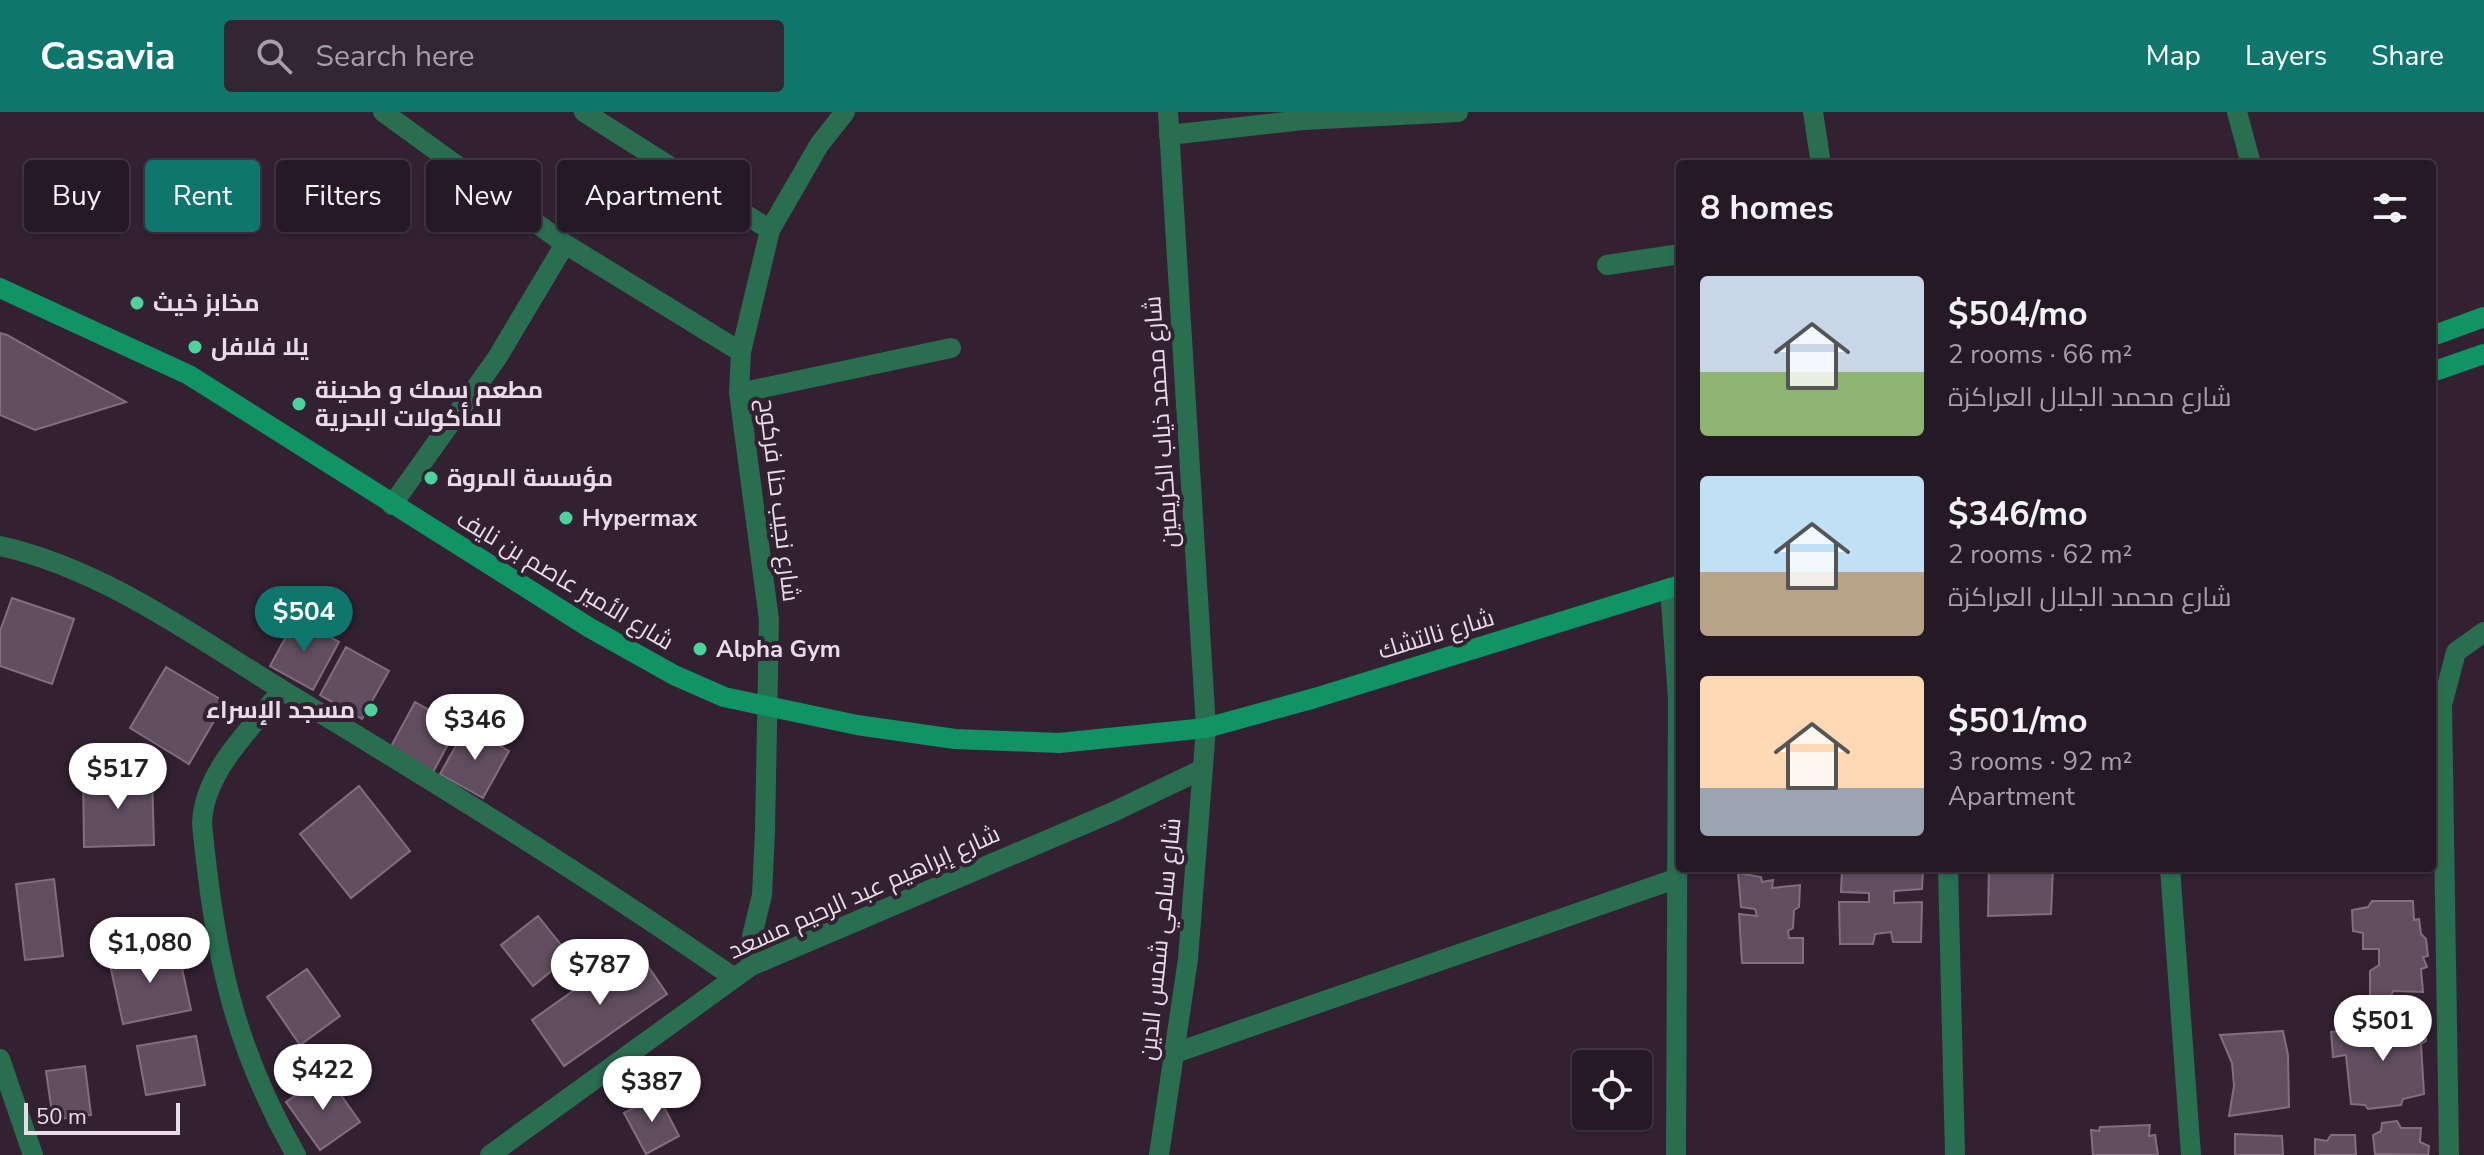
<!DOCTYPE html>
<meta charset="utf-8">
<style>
:root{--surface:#261926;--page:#322632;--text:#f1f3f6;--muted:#a4a0a7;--line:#423843;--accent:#0f766e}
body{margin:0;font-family:"Nunito Sans",Cairo,sans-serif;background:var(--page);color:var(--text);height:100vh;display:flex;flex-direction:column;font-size:30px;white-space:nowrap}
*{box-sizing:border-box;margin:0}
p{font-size:26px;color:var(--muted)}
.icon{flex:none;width:44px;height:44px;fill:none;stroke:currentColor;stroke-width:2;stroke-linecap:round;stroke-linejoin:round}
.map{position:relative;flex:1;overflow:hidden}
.drawer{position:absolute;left:1676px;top:48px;width:760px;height:712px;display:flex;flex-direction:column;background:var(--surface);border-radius:8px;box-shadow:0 2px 6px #0004,0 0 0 2px var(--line)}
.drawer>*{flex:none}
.banner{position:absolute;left:24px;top:48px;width:760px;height:72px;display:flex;gap:16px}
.tools{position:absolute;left:1572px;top:938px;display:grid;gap:16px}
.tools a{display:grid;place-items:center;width:80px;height:80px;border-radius:8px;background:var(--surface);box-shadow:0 2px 6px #0004,0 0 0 2px var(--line);font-size:40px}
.scale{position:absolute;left:24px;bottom:20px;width:156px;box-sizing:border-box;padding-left:8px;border:4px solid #e8dce7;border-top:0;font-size:22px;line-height:28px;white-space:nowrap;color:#e8dce7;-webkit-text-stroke:6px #332132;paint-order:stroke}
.price{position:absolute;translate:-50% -68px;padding:0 18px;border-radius:28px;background:#fff;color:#222;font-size:26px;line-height:52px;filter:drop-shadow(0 2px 4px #0008)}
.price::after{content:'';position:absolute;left:50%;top:48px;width:24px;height:18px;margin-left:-12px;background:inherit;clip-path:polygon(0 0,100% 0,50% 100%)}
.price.active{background:var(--accent);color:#fff}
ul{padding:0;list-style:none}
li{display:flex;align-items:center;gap:24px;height:200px;padding:0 24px}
li span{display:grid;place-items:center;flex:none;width:224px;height:160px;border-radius:8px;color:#555}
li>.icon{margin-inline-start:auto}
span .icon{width:96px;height:96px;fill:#fffc;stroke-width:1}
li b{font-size:34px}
h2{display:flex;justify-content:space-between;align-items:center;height:96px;padding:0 24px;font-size:34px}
.chip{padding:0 28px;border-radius:8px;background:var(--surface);box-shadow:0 2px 6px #0004,0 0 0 2px var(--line);font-size:28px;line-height:72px}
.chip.active{background:var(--accent);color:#fff}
header{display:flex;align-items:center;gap:48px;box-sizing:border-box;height:112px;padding:0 40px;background:var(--accent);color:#fff}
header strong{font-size:38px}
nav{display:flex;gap:44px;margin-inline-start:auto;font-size:28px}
.search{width:560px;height:72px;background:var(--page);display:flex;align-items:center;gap:20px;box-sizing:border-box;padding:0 28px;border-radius:8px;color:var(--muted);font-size:30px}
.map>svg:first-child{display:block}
.building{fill:#614e60;stroke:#826d81;stroke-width:2}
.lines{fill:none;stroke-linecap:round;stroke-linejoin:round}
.minor{stroke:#2a6e50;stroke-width:20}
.tertiary{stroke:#2a6e50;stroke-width:20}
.secondary{stroke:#119465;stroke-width:20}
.poi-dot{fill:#4dd39a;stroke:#332132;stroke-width:3}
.labels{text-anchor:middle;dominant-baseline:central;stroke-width:8;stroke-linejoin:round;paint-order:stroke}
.poi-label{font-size:24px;font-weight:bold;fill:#e8dce7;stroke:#332132;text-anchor:start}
.street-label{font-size:24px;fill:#e8dce7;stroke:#332132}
</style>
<header>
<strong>Casavia</strong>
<div class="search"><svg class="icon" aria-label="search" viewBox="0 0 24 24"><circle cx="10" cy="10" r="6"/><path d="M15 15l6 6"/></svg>Search here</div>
<nav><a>Map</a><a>Layers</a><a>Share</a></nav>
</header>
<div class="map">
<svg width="2484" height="1043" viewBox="0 0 2484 1043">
<rect width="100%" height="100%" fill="#332132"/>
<!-- building -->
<path class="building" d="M0,221L7,223L126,290L35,318L0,303Z
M12,486L74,507L52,572L0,554V519Z
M296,506L339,530L313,578L270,554Z
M346,535L389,559L362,607L320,583Z
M166,555L225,590L189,652L130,616Z
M415,590L458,614L432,662L389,638Z
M467,614L509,639L483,686L440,662Z
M152,662L154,733L84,735L83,664Z
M359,674L410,739L351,786L300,722Z
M1842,756H1923L1922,777L1894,779V791L1922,790L1921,830H1893L1891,820L1875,822L1873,832H1840L1839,790H1869V781L1841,780Z
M1989,756H2053L2051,802L1988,804Z
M1738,761L1761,765L1762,770L1773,768L1772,776L1800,773L1799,795L1794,798L1793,816L1788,819L1789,826H1803V851H1742L1739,802L1757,804L1755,797L1741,795Z
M54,767L63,844L25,848L16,772Z
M2372,789H2413L2414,808L2419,807L2421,822L2426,827L2428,844L2423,845L2427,855L2421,857L2423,880L2393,879L2390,887L2370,889V859L2379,853V837H2363V821L2353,819L2352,798L2368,795Z
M538,804L570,844L533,874L501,833Z
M177,833L191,898L123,912L109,848Z
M635,835L667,882L564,954L532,908Z
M307,857L340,904L300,933L267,885Z
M2423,910L2426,929L2421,932L2424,982L2403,987L2401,993L2368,997L2365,993L2351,992L2346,943L2333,945L2331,920Z
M2283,919L2288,943L2289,995L2229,1004L2234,974L2232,951L2220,923Z
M196,924L205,973L146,983L137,934Z
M85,954L91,1003L53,1008L46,959Z
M326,962L360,1010L320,1038L286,990Z
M658,983L679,1024L646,1042L624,1001Z
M2397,1009L2401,1016H2421L2420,1030L2429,1034L2428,1043L2375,1042L2373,1023L2381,1019L2382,1011Z
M2150,1013L2149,1024L2155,1023L2158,1043H2093L2091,1018L2099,1019L2100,1015Z
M2235,1022L2282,1024L2283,1043H2235Z
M2331,1023H2355L2356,1043H2315V1027L2327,1029Z"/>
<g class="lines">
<!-- minor -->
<path class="minor" d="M383,0L565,132L741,240
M584,0L770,118
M1813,0L1821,52
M2237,0L2251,52
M1169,23L1303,8L1458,0
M1607,153L1680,142
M739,281L951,236
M392,393L497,246L565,132
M0,434C104,457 195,525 284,579C436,671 587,764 733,865
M1670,476L1678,586L1676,1043
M282,578C251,617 204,659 202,711C214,838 232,931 296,1043
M1948,756L1955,1043
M2170,756L2191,1043
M751,854L752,824L762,783L765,719L769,508L739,281L741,240L770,118L819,33L845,0
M1175,941L1675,767
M0,947L33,1043
M490,1043L751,854L1113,700L1203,657
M2449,1043L2442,593L2456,540L2484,520"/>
<!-- tertiary -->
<path class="tertiary" d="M1159,1043L1188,847L1206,616L1168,0"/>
<!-- secondary -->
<path class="secondary" d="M0,176L189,263L590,516L674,563L724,585L857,613L955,627L1059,631L1206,616L1315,586L1680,473
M2432,224L2484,205
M2432,260L2484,242"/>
</g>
<!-- markers -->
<g class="poi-dot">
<circle cx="137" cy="191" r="8"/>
<circle cx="195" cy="235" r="8"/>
<circle cx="299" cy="292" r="8"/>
<circle cx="431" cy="366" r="8"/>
<circle cx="566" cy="406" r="8"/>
<circle cx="700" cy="537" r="8"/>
<circle cx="371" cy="598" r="8"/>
</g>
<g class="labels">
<!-- poi labels -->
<g class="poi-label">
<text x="153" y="191">مخابز خيث</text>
<text x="211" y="235">يلا فلافل</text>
<text x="315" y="278">مطعم سمك و طحينة<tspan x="315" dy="28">للمأكولات البحرية</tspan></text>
<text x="447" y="366">مؤسسة المروة</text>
<text x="582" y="406">Hypermax</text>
<text x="716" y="537">Alpha Gym</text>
<text x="355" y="598" text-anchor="end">مسجد الإسراء</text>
</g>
<!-- street labels -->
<g class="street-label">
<text transform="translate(1161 310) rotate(-94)">شارع محمد ذياب الكريمين</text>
<text transform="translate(779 388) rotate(83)">شارع نجيب حنا فركوح</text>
<text transform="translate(565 468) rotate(31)">شارع الأمير عاصم بن نايف</text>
<text transform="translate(1436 522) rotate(-17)">شارع نالتشك</text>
<text transform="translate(864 780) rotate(-24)">شارع إبراهيم عبد الرحيم مسعد</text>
<text transform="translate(1160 827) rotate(-84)">شارع سامي شمس الدين</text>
</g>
</g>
</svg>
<div class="tools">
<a><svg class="icon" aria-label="locate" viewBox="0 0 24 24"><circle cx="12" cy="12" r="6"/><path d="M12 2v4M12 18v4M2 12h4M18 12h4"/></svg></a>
</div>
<div class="scale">50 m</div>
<b class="price active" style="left:304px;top:542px">$504</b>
<b class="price" style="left:475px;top:650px">$346</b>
<b class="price" style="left:118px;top:699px">$517</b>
<b class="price" style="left:150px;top:873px">$1,080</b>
<b class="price" style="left:600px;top:895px">$787</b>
<b class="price" style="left:2383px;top:951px">$501</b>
<b class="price" style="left:323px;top:1000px">$422</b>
<b class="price" style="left:652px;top:1012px">$387</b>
<div class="banner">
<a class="chip">Buy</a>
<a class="chip active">Rent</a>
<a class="chip">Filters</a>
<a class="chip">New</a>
<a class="chip">Apartment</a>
</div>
<section class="drawer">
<h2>8 homes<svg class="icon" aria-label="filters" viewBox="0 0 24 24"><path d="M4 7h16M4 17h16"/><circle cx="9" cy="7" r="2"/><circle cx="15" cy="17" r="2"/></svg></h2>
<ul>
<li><span style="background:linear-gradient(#c9d6e8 60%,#8fb573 0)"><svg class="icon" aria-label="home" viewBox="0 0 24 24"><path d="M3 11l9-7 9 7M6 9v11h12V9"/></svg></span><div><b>$504/mo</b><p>2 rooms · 66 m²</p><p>شارع محمد الجلال العراكزة</p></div></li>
<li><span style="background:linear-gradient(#bfe0f5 60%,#b9a48a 0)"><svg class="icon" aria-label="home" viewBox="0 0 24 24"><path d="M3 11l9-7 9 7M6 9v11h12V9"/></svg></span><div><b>$346/mo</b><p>2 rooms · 62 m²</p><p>شارع محمد الجلال العراكزة</p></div></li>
<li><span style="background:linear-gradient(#ffd9b3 70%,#9aa5b1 0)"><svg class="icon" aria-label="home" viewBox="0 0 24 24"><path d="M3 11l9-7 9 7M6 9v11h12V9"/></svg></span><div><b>$501/mo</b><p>3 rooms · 92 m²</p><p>Apartment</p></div></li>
</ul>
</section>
</div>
